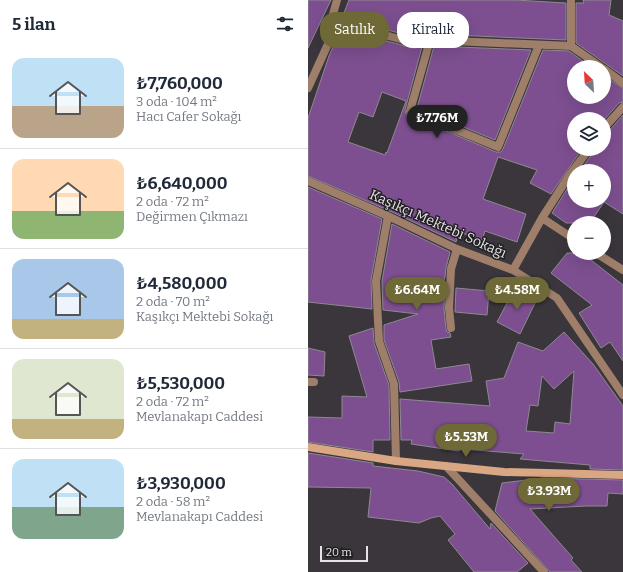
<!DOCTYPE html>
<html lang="tr">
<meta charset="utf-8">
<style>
:root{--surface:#fff;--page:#f6f6f7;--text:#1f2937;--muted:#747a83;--line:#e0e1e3;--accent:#6e6937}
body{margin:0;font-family:Bitter,serif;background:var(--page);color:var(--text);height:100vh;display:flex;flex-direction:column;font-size:15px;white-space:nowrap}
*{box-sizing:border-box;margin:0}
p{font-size:13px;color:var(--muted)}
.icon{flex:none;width:22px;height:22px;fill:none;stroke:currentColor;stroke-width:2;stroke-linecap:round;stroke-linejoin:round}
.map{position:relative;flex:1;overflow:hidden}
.sheet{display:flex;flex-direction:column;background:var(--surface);width:308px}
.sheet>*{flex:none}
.guide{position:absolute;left:12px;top:12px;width:243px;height:36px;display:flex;gap:8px}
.needle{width:26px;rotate:335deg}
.tools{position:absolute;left:259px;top:60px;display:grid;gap:8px}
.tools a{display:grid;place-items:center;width:44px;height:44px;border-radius:50%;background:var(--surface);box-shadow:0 4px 16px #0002;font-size:20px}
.scale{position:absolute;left:12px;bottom:10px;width:48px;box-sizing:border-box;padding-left:4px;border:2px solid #e5e3e6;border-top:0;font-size:11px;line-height:14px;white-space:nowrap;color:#e5e3e6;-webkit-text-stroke:3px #201e21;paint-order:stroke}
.price{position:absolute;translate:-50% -34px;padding:0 9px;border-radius:14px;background:var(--accent);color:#fff;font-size:13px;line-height:26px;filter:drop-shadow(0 1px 2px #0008)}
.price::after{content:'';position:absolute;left:50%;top:24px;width:12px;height:9px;margin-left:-6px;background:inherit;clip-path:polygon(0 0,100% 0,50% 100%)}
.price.selected{background:#222;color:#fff}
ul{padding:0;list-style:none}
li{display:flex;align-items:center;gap:12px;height:100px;padding:0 12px}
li+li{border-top:1px solid var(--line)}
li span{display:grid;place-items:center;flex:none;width:112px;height:80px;border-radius:12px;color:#555}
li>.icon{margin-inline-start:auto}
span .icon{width:48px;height:48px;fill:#fffc;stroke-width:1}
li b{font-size:17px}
h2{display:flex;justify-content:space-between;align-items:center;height:48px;padding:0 12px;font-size:17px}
.chip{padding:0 14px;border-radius:16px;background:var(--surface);box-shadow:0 4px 16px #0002;font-size:14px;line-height:36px}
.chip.selected{background:var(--accent);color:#fff}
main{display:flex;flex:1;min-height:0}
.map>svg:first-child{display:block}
.building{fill:#7d4f90;stroke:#8e8991;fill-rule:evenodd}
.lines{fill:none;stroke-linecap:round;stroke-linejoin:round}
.street{stroke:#9f7f6a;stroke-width:8}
.secondary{stroke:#daa785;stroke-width:8}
.labels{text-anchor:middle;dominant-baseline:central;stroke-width:3;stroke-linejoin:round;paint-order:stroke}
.street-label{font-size:14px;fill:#e5e3e6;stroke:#201e21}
</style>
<main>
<section class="sheet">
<h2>5 ilan<svg class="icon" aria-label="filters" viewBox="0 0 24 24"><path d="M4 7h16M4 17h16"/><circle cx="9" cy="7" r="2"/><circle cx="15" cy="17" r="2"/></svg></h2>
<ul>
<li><span style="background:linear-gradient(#bfe0f5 60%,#b9a48a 0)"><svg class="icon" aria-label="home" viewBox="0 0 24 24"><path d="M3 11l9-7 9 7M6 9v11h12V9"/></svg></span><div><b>₺7,760,000</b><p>3 oda · 104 m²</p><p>Hacı Cafer Sokağı</p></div></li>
<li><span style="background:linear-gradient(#ffd9b3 65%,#8fb573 0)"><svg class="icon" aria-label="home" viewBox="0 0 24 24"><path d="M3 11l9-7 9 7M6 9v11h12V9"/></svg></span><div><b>₺6,640,000</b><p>2 oda · 72 m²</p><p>Değirmen Çıkmazı</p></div></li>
<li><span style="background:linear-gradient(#a9c7e8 75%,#c2b280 0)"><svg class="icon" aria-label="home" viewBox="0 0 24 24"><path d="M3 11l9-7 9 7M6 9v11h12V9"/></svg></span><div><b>₺4,580,000</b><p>2 oda · 70 m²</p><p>Kaşıkçı Mektebi Sokağı</p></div></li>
<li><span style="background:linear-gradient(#dfe7d0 75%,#c2b280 0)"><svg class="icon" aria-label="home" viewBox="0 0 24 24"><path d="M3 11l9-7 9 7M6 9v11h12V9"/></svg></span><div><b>₺5,530,000</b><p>2 oda · 72 m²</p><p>Mevlanakapı Caddesi</p></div></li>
<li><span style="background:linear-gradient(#bfe0f5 60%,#7fa58c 0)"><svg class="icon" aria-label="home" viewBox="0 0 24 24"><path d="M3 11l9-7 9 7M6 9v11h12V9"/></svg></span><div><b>₺3,930,000</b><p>2 oda · 58 m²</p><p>Mevlanakapı Caddesi</p></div></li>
</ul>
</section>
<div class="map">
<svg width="315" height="572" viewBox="0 0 315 572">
<rect width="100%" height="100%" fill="#3a363c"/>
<!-- building -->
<path class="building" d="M0,0H23L0,48Z
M41,0H207L258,3V40L122,34L106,37L34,18Z
M275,0H303L301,15L315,21V76L268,43V3H276Z
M33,29L105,48L114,47L97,110L98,114L188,152H193L195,149L235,50L261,51L283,67H266V97H296V76L315,88V102L311,103L296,120L266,119V149H274L243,194L222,183L229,170L190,157L175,199L218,214L209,242L177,231L174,240L151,232L148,242L82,211L0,176V118L21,56ZM74,92L98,101L79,153L78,152L77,155L40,142L51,112L65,117Z
M126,46L223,50L187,140L109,108Z
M315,115V214L296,202L282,223H258L244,213L266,178V201H296V171H272L286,151L289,149H296V133L300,132Z
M0,187L74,219L63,280L64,309L0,302Z
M84,224L142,252L138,268L137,277L134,286H137L136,308L138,329L139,332L142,333L143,337L123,340L128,369L161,364L164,381L92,392L91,382L76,340V325L110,314L75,310L74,281Z
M259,253H274L315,285V361L302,342L293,348L271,313L284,305L243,273Z
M148,288L181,291L179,315L147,312Z
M207,288L229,299L212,334L189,322Z
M65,328L66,343L81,385L82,440H65V452L0,442V417L34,418V396L59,397L41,336Z
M256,332L285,364L315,406V470L282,469V465L212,459L216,454L154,449L150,451L103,444L104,440H93L92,399L182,406L178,381L196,378L210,342L235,351ZM266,371L262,424L247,422L246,433L218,431L222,405L230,406L234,376L246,389Z
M0,348L17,352L16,376L0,375Z
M0,453L65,463V466L110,471L136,477L144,484L182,529L183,523L220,563L209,572H166L140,540L147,534L132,516L123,518L111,523L60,517L63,488L0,487Z
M235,478L315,480V494L300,493L299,506H278L222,509L265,558L263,560L274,572H242L187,511L194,483Z"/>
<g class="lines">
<!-- street -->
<path class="street" d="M263,0V46
M30,22L106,43L122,40L263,46L293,67
M122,40L102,111L190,147L231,45
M296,69L315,83
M0,88L30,22L25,14L29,0
M296,128L315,107
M0,181L80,216L149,249L205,270L249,298L315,395
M80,216L68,281L71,341L86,384L88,461
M234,218L266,239
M288,253L315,270
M205,270L234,218L261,176L281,149
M143,328L141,308L143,269L149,249
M0,382H6
M138,466L236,572"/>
<!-- secondary -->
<path class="secondary" d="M0,447L88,461L196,472L315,475"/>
</g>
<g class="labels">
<!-- street labels -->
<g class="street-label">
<text transform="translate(130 224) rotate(24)">Kaşıkçı Mektebi Sokağı</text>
</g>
</g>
</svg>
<div class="tools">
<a><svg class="needle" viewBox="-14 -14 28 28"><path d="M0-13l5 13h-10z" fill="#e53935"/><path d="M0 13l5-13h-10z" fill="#747a83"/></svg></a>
<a><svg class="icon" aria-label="layers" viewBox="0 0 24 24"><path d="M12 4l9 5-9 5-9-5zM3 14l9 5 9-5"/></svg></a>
<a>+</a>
<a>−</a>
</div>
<div class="scale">20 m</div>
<b class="price selected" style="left:129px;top:139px">₺7.76M</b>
<b class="price" style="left:109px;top:311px">₺6.64M</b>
<b class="price" style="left:209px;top:311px">₺4.58M</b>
<b class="price" style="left:158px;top:458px">₺5.53M</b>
<b class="price" style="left:241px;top:512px">₺3.93M</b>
<div class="guide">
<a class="chip selected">Satılık</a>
<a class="chip">Kiralık</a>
</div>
</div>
</main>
